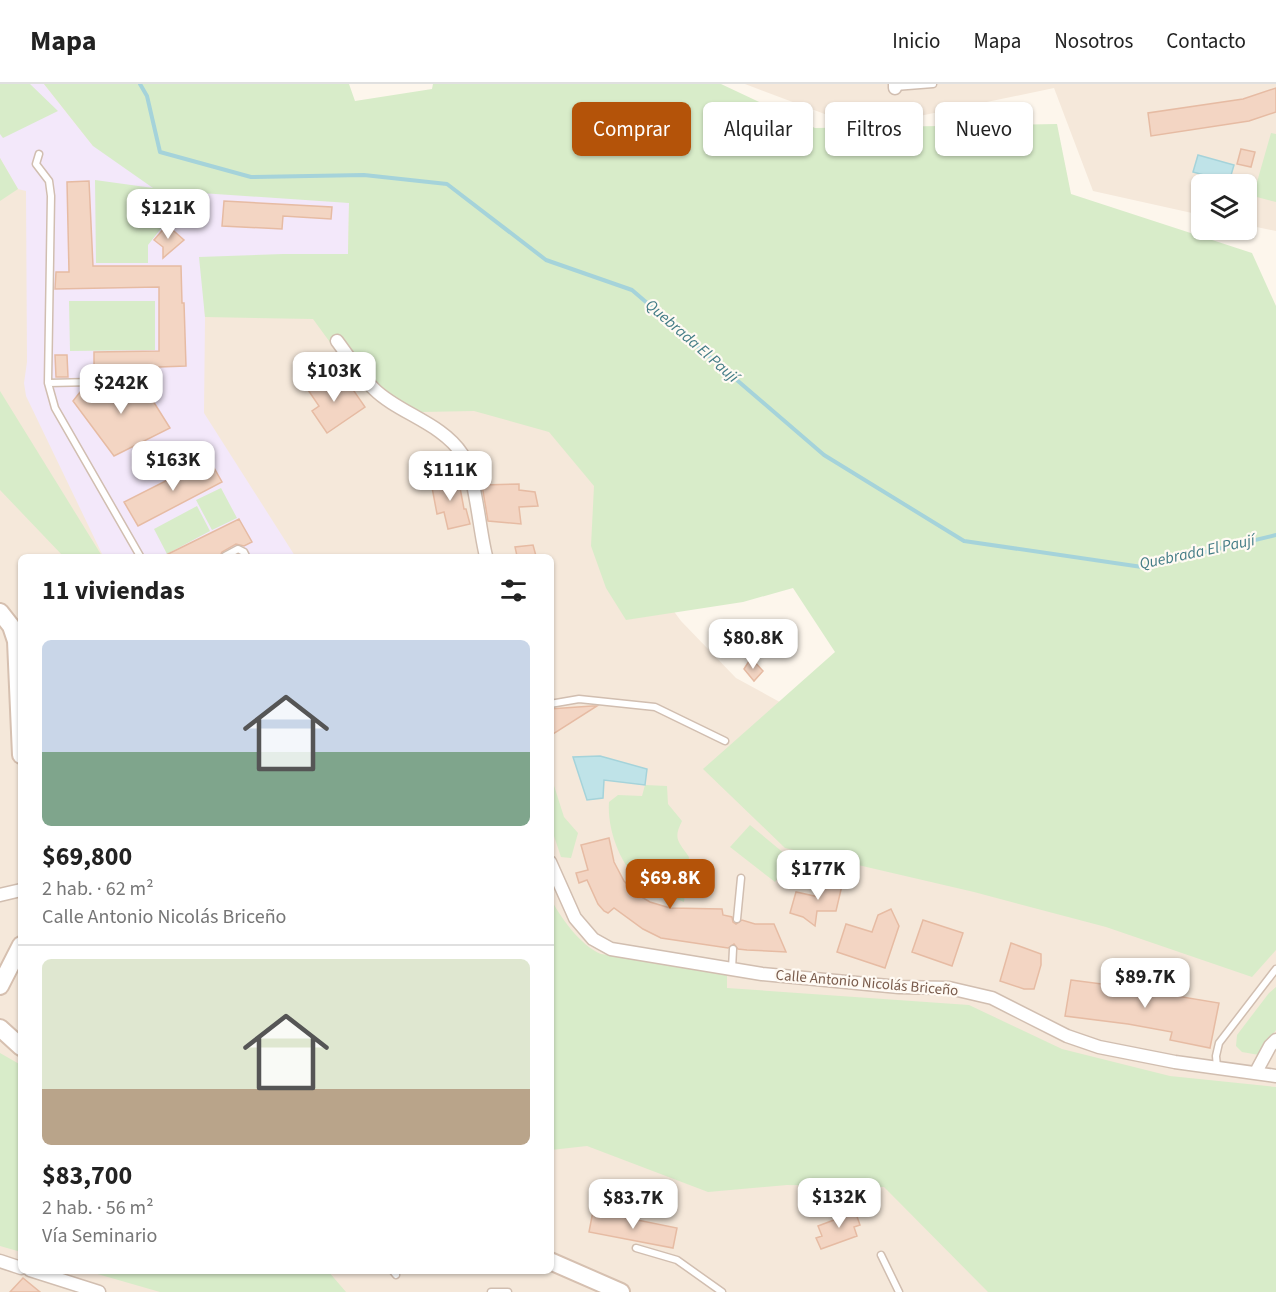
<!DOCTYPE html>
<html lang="es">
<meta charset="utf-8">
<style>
:root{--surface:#fff;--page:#f6f6f6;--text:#222;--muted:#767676;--line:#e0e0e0;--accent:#b45309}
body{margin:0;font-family:"Source Sans 3",sans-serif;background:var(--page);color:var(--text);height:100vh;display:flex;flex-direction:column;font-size:22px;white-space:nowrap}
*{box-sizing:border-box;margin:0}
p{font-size:20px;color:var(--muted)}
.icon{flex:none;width:33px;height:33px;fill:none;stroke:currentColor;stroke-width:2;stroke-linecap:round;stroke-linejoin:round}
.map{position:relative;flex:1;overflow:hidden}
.drawer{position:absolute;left:18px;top:470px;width:536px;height:720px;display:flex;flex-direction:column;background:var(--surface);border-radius:9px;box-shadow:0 2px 4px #0004}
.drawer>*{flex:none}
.banner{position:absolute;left:572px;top:18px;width:570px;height:54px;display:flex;gap:12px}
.fabs{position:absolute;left:1191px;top:90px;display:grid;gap:12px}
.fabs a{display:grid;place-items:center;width:66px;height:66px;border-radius:9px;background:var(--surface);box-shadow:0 2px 4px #0004;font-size:30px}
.price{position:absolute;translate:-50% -51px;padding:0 14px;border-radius:12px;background:#fff;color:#222;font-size:20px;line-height:39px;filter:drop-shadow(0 2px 3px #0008)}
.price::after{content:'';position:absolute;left:50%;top:36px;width:18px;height:14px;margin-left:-9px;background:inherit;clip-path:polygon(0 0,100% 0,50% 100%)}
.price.on{background:var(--accent);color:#fff}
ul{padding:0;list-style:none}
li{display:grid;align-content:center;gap:12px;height:318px;padding:0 24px}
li+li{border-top:2px solid var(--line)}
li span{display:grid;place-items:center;height:186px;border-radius:9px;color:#555}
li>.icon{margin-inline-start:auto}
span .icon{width:108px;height:108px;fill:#fffc;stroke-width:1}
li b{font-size:26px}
h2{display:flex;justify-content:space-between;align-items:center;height:72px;padding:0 24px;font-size:26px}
.pill{padding:0 21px;border-radius:9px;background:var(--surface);box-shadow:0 2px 4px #0004;font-size:21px;line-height:54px}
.pill.on{background:var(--accent);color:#fff}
header{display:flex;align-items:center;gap:36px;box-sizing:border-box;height:84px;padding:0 30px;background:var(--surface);border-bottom:2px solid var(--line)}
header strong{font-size:28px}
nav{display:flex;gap:33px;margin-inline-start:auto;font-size:21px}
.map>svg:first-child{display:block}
.residential{fill:#f5e8da;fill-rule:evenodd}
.education{fill:#f3e8fa}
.green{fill:#d8ecc9}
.water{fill:#bfe3e8;stroke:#a5d3da;stroke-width:1.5}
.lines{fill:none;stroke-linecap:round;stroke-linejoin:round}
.stream{stroke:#a5d3da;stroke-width:4}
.building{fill:#f3d5c3;stroke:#e6bba3;stroke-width:1.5}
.lane-casing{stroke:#d1beb0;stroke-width:9}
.street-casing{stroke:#d1beb0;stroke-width:15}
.secondary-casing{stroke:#d6c0b0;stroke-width:20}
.lane{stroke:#fff;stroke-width:6}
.street{stroke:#fff;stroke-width:12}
.secondary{stroke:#fff;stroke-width:16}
.labels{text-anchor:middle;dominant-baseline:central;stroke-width:4.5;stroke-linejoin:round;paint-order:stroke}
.street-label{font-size:15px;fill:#7a5c4d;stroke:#fffaf3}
.water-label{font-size:16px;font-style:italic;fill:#437c86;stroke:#fffaf3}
</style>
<header>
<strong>Mapa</strong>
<nav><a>Inicio</a><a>Mapa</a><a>Nosotros</a><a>Contacto</a></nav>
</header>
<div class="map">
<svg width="1276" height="1208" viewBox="0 0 1276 1208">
<rect width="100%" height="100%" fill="#fdf6ec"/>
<!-- residential -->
<path class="residential" d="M0,0H211L358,92L597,329L650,495L681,537L736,594L787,622L1276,823V1208H0ZM21,472H550V1186H21Z
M745,0H1276V147L1247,141L1246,100H1202L1201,131L1093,107L1054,4L862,44Z"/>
<!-- education -->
<path class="education" d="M0,0H44L93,62L349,119L348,170H304L203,204L205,233L204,329L295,472H103L26,312L24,299L27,278L26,107L18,105L0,74Z"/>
<!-- green -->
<path class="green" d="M0,0H30L58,27L3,54L0,50Z
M44,0H349L355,17L432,5L433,0H721L815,44L1057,40L1071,110L1252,169L1276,222V866L1252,893L1106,843L974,808L785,764L703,685L835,568L793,504L743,518L626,536L606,504L591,462L594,402L549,348L474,327L421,328L367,309L313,235L205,233L199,173L283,170H348L349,119L201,109L185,136L166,138L148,161V179H96L95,96L153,104L93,62Z
M1271,49L1276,50V118L1253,112Z
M0,74L18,105L0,117Z
M69,217H155V266L70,267Z
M0,307L102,472H63L0,406Z
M221,404L237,434L212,446L196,416Z
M197,422L210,447L167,470L154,445Z
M550,689L564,733L578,749L571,774L561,773L551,743Z
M645,701L667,702L668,720L682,737C673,755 678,757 689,773L684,818C673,813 650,807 641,799C620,781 607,745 609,718L618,711L642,712Z
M750,741L791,775L775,798L730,763Z
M550,813C559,832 581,862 601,870L727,888V904L969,921L1062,965L1170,992L1276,1003V1208H988L884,1103L787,1101L708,1108L587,1062L551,1066Z
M1276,903V946L1259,971L1242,968L1236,962L1237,951L1269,909Z
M0,969L21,981V1168L0,1162Z
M87,1187H328L346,1208H160Z"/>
<!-- water -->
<path class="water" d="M1198,71L1234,81L1229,98L1193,88Z
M600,672L647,685L645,701L604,696L603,714L587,716L573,673Z"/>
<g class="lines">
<!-- stream -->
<path class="stream" d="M140,0L147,12L160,68L251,93L364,91L447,100L546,176L632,206L824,371L964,457L1142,483L1276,451"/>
</g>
<!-- building -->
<path class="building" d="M1276,4V28L1249,37L1151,52L1148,29L1243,15Z
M1241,65L1255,68L1251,83L1237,80Z
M89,97L93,182H181L182,219H184L186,282L159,283V294H144L140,292L94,293V268L159,267V203L55,205L56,188H69L67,98Z
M224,117L332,123L331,135L283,132L282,145L222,142Z
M167,141L184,156L163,174V163L154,156Z
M55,271H67L68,293H56Z
M321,293L329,305L345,294L365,323L327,349L312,327L319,322L306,303Z
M143,301L170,344L114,372L73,317L84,303Z
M209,375L222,398L138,442L124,418Z
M458,393L464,425H466L470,440L448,445L444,428L437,430L431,398Z
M519,400V406L535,408L538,422L519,423L521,440L488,437L482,401Z
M239,435L252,458L244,462L236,460L222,468L220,472H164Z
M533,461L536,472H517L515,463Z
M751,574L763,587L754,597L744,585Z
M592,622H597L550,652V625Z
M609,754L614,778L624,797L638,811L650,818L670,824L722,825L723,831L732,833L733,838L736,840L742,836L755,840H774L786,868L747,866L738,865L734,860L728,864L661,854L643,845L614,824L608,829L604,827L598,820L587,796L579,799L576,789L588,786L581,761Z
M824,794L843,797L836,827H817L815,842L803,833L790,829L796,808L819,813Z
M891,825L899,842L885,884L837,868L846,840L872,848L878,831Z
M923,836L963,849L952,882L912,868Z
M1011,859L1041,870V881L1034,905H1024L1000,897Z
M1071,896L1117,902L1118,897L1141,900L1142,896L1160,899L1158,909L1219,919L1210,964L1170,956L1172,948L1128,940L1065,932Z
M854,1124L860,1141L854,1143L857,1152L821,1165L816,1154L822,1152L818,1142L842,1133L840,1129Z
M593,1127L677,1144L673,1164L589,1148Z
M23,1194L40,1208H10Z"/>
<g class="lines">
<defs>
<path id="lane" d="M895,3L933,0
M39,70L36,80L49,97L51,112L48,299L55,324L140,472
M48,299L140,297
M225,472L238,465L244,468L246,472
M550,620L579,615L655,623L725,657
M737,835L741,794
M732,885L733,865
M1217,983L1216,972L1219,959L1276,885
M636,1164L677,1176L722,1208
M881,1171L899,1208
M392,1186L396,1191
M491,1208H508"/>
<path id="street" d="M895,4V0
M337,257C349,273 360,291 374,305C398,329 442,339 462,370C476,392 479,445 486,472
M550,778L575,834L593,855L611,865L762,890L899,903L949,904L992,914L1067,952L1099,963L1175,978L1276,992
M0,811L21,806
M1256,988L1270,962L1276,956
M0,1177L21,1184
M30,1186L99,1208"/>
<path id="secondary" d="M0,528L11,542L16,557L21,671
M0,902L21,861
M0,944L21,963
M550,1177L621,1208"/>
</defs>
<!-- lane casing -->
<use href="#lane" class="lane-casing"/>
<!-- street casing -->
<use href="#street" class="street-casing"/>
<!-- secondary casing -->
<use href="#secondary" class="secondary-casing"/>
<!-- lane -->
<use href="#lane" class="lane"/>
<!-- street -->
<use href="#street" class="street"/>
<!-- secondary -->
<use href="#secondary" class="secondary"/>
</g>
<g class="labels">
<!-- street labels -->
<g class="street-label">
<text transform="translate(867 899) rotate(5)">Calle Antonio Nicolás Briceño</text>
</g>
<!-- water labels -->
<g class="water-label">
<text transform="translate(692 257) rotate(41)">Quebrada El Paují</text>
<text transform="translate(1197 468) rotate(-12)">Quebrada El Paují</text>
</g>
</g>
</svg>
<div class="fabs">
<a><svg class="icon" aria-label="layers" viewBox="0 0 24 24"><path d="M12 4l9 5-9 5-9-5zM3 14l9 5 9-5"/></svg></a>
</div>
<b class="price" style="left:168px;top:156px">$121K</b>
<b class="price" style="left:334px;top:319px">$103K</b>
<b class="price" style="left:121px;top:331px">$242K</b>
<b class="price" style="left:173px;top:408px">$163K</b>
<b class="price" style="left:450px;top:418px">$111K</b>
<b class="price" style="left:753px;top:586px">$80.8K</b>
<b class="price" style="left:818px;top:817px">$177K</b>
<b class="price on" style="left:670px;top:826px">$69.8K</b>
<b class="price" style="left:1145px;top:925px">$89.7K</b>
<b class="price" style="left:839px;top:1145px">$132K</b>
<b class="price" style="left:633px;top:1146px">$83.7K</b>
<div class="banner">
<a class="pill on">Comprar</a>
<a class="pill">Alquilar</a>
<a class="pill">Filtros</a>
<a class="pill">Nuevo</a>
</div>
<section class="drawer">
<h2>11 viviendas<svg class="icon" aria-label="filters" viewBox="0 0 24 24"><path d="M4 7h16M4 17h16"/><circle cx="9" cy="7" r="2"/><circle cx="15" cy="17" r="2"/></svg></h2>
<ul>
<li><span style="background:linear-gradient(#c9d6e8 60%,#7fa58c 0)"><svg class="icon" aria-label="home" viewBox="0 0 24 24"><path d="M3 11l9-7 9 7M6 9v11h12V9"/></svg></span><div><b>$69,800</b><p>2 hab. · 62 m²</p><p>Calle Antonio Nicolás Briceño</p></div></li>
<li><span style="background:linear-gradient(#dfe7d0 70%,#b9a48a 0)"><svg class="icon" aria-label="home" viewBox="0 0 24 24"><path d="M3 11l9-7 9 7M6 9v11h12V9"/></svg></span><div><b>$83,700</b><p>2 hab. · 56 m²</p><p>Vía Seminario</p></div></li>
</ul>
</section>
</div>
